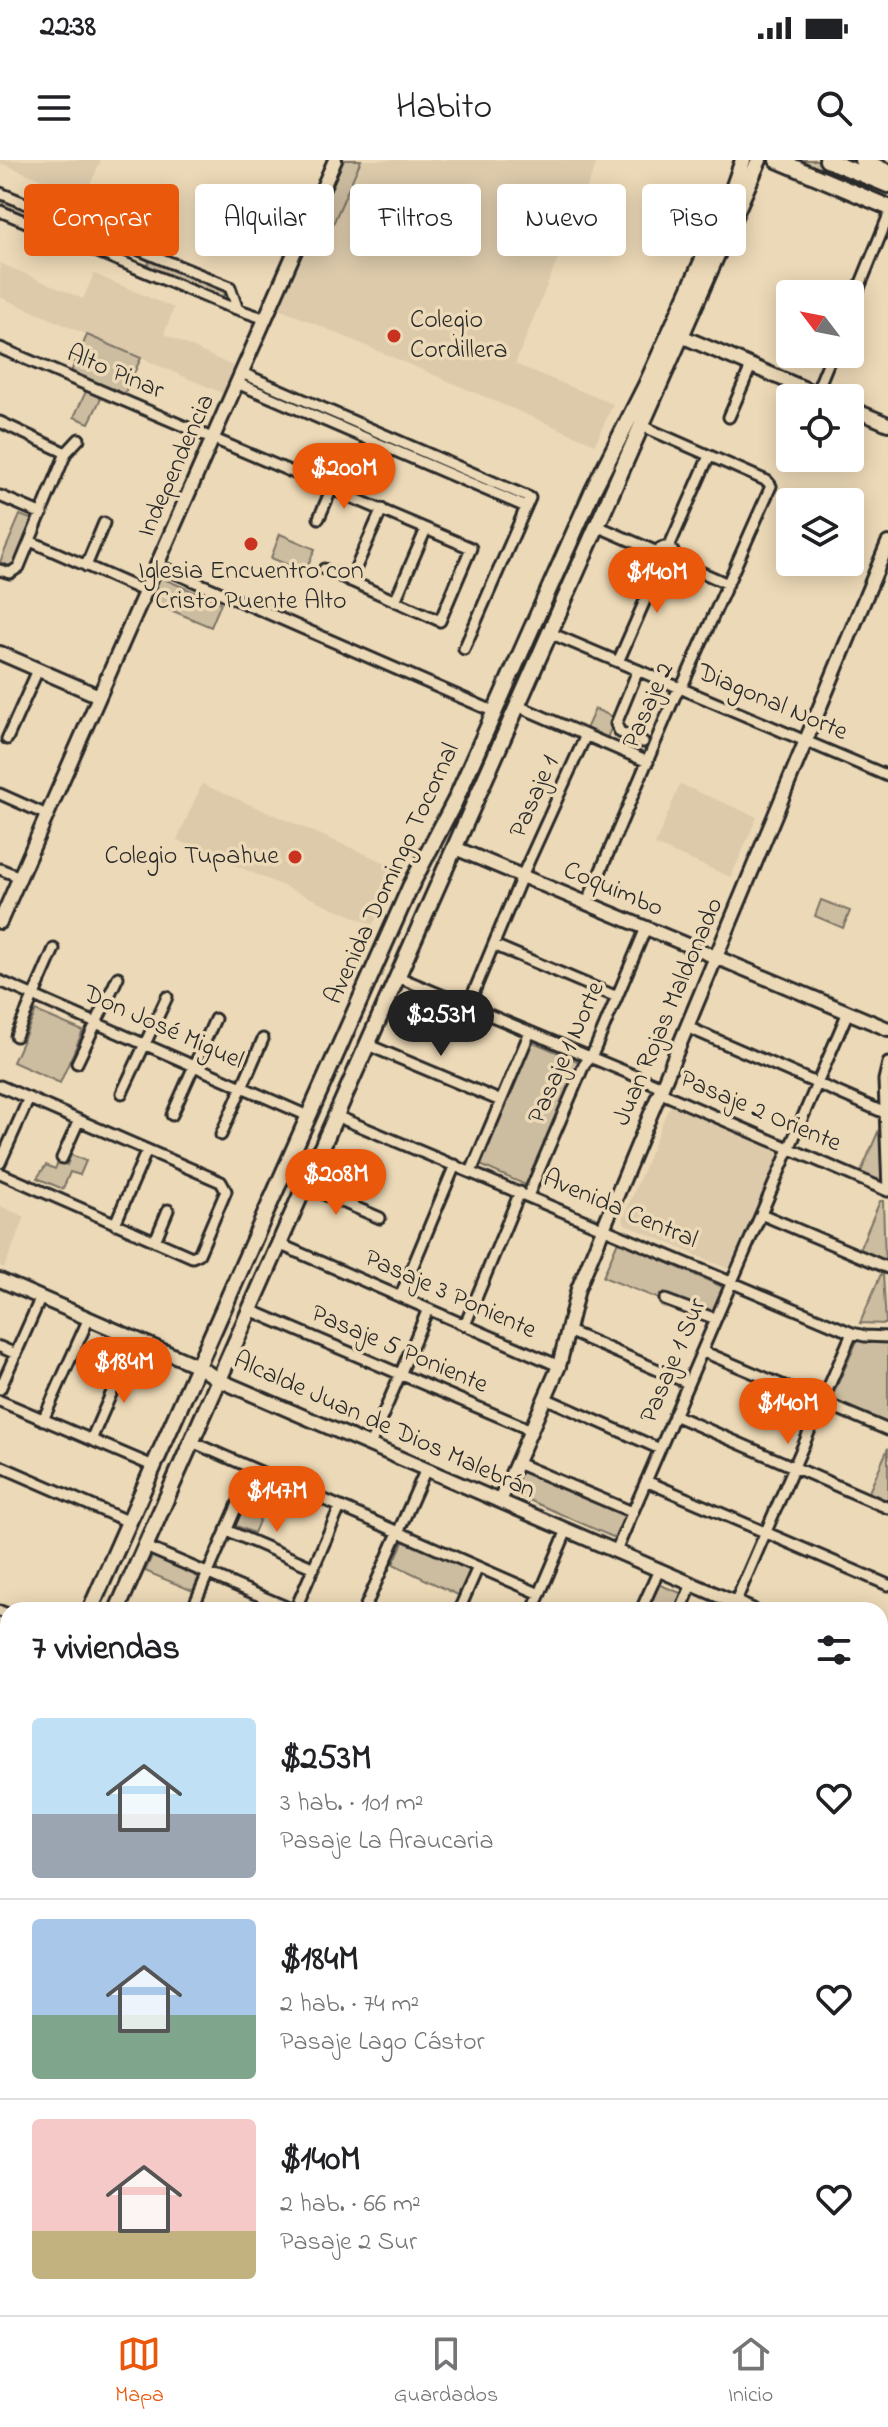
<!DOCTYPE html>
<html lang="es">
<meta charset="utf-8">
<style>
:root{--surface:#fff;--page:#f2f2f2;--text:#202124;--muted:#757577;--line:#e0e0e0;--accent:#ea580c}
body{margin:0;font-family:"Indie Flower",sans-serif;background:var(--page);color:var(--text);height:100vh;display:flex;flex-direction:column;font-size:30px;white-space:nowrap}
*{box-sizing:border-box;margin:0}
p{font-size:26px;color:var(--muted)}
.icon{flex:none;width:44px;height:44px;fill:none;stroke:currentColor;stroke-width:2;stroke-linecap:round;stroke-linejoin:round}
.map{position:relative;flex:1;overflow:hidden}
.panel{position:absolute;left:0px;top:1442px;width:888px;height:714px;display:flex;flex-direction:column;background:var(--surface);border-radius:24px 24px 0 0;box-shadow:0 4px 20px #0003}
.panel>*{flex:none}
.hud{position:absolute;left:24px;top:24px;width:840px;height:72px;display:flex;gap:16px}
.needle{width:52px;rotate:302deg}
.controls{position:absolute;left:776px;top:120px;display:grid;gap:16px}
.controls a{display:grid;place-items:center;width:88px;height:88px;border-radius:8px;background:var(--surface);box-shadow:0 4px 20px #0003;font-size:40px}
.price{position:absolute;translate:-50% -68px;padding:0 18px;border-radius:28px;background:var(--accent);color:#fff;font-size:26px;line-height:52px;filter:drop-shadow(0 2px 4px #0008)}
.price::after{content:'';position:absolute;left:50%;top:48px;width:24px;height:18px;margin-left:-12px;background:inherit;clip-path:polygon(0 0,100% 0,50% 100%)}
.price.on{background:#222;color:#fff}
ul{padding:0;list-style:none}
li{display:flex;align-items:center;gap:24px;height:200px;padding:0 32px}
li+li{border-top:2px solid var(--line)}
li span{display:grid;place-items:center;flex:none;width:224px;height:160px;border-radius:8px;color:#555}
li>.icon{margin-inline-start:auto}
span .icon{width:96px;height:96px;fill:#fffc;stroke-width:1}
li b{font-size:34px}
h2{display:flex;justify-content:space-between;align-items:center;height:96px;padding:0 32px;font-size:34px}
.tag{padding:0 28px;border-radius:8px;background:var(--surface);box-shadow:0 4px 20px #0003;font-size:28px;line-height:72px}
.tag.on{background:var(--accent);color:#fff}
.status{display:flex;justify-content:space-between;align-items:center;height:56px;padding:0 40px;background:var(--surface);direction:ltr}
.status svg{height:22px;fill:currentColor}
header{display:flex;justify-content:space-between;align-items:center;height:104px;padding:0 32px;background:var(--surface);font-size:36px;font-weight:600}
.menu{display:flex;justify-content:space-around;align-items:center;height:112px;border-top:2px solid var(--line);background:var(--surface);font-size:22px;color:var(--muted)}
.menu a{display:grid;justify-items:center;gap:4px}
.menu .on{color:var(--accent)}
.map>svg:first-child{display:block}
.built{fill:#dccaab}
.green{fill:#cdbda0;stroke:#7c7466;stroke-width:2}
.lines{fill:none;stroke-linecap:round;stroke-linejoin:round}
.street-casing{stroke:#2b2b2b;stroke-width:15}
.secondary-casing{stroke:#2b2b2b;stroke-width:18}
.primary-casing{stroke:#2b2b2b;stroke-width:20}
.street{stroke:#ecd9b7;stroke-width:9}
.secondary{stroke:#ecd9b7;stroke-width:12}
.primary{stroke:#ecd9b7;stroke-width:14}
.poi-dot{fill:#c8321e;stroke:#ecd9b7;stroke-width:3}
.labels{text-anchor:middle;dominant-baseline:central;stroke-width:7;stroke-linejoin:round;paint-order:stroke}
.poi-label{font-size:26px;fill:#2b2b2b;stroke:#ecd9b7;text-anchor:start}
.street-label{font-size:26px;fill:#2b2b2b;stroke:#ecd9b7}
</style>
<div class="status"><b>22:38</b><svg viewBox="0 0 49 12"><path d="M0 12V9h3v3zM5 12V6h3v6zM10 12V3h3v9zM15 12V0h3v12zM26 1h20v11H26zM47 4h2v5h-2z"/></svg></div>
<header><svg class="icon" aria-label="menu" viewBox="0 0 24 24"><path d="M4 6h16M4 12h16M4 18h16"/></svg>Habito<svg class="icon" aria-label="search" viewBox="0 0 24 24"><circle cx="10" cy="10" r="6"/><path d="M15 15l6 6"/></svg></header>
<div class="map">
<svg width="888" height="2155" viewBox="0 0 888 2155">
<rect width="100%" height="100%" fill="#ecd9b7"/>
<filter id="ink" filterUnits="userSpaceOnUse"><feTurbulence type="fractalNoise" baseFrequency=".0125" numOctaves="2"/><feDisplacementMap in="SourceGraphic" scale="16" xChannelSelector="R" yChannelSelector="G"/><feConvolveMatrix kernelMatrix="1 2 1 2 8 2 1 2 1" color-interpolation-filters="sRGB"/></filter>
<g filter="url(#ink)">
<!-- built -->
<path class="built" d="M0,0H101L85,36L0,3Z
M344,0H598L515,204L613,244L595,284L278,148Z
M0,103L83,139L94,114L174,148L164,174L241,210L229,236L0,137Z
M202,624L398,708L373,765L177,680Z
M680,624L757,657L731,717L655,685Z
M672,946L779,992L781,998L733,1106L728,1109L625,1064L623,1059L668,949Z
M0,1046L25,1057L4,1108L0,1106Z"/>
<!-- green -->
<path class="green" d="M344,0H361L333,64L318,57Z
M793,0H818L888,30V40Z
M5,38L81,69L77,78L2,47Z
M150,99L226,131L222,139L147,108Z
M87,175L141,198L123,237L105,230L89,263L74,257L90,223L70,214Z
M20,355L33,360L13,408L0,402Z
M280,374L315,389L305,412L271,398Z
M159,417L221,443L211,467L149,441Z
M595,549L616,558L607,578L586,569Z
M821,740L850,751L843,768L815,756Z
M36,851L83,871L60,923L13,902Z
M531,881L582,903L528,1026L478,1004Z
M881,965L886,1026L860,1014Z
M71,995L86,1001L80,1015L70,1012L63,1029L37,1018L46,1005L55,1009L58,1002L67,1005Z
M880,1041H883L885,1102L859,1090Z
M618,1081L725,1128L714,1154L660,1135L659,1139L603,1117Z
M881,1114H883L886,1164L860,1163Z
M857,1181L888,1183V1263L831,1239Z
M888,1288V1341L869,1332Z
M522,1307L628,1354L617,1379L511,1332Z
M254,1319L273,1328L254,1373L234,1365Z
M404,1380L471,1410L458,1435L393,1404Z
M152,1396L199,1417L193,1431L145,1411Z
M655,1423L686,1435L679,1450H644Z
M0,1762L8,1765V1820L0,1817Z"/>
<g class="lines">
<defs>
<path id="street" d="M0,33L230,127L237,147
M0,51L225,145L266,159
M850,150L888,57
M0,188L471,388L440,461L324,409
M242,213L530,338L464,489
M237,223L526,347
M814,238L832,194
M729,257L751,206
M0,262L66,293
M0,336L42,354
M319,358L332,328
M597,366L657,392
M30,381L146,432
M656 396a9 9 0 1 1 18 0a9 9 0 1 1-18 0Z
M669,387L709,296
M674,400L728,424
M157,405L495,552
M86,406L104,363
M0,410L10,413L19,407L66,293L79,279
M350,421L382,349
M395,441L426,369
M550,473L888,616
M618,502L661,404
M638,510L616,564L620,572L643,582
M518,546L648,602
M7,579L38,510
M0,634L47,655
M0,709L20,717
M587,743L675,536L684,522L771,326L767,321L642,266
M494,785L617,837
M398,817L662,927
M0,821L308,956
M468,846L522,716L586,575
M687,867L885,953
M16,876L54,789
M368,885L501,941
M77,903L118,817
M888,903L884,920L888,1031
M0,926L221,1022L226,1031L199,1094L192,1097L0,1013
M659,932L888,1031
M122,933L167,837
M172,955L215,859
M336,956L852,1173L865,1176L888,1177
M221,975L263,879
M62,998L79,960
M0,1003L29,938
M471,1012L530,872
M305,1026L380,1058
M528,1036L584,905L594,891L646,768
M761,1054L888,1108
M115,1064L147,990
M155,1081L168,1050
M279,1084L559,1206
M400,1137L455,1005
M665,1140L716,1159
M250,1150L531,1270
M465,1165L520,1032
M568,1171L688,1223
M0,1187L16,1194
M702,1191L888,1270
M0,1229L41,1137
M545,1238L660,1289
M0,1241L153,1306
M674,1255L888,1348
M43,1260L89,1158
M91,1280L135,1179
M192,1282L540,1434
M370,1285L428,1149
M517,1303L632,1352
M0,1306L129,1362
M646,1321L888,1425
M226,1370L314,1408
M146,1387L293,1450
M616,1391L848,852
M735,1443L852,1173
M192,1450L253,1309
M295,1450L340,1347
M364,1450L426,1309
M459,1450L478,1407
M533,1450L567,1370
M641,1450L659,1410
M681,1450L692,1424
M0,1451L8,1454
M0,1517L8,1521
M880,1527L888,1509
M0,1587L8,1590
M880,1608L888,1612
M880,1684L888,1666
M880,1690L888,1694
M880,1895L888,1900
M0,1902L8,1883
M880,1916L888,1903
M880,1950L888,1953
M880,2000L888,2004
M0,2016L8,2019
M880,2050L888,2053
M880,2099L888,2102
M326,2148L344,2155
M875,2148L888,2154
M6,2155L10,2148
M59,2155L63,2148
M112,2155L116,2148
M169,2155L173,2148
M251,2155L253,2148
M398,2155L401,2148
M471,2155L474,2148
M540,2155L543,2148
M611,2155L614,2148"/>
<path id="secondary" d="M674,173L827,238
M850,248L888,264
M0,493L99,536
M455,688L888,869
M0,762L335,0
M0,1120L198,1206L219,1220L752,1450
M500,1341L559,1206L578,1129L888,383
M880,1506L888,1509
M880,1825L888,1806
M0,1829L8,1832
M0,1865L8,1868
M694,2148L711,2155
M782,2148L799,2155"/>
<path id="primary" d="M777,0L888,47
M827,0L888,25
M862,0L888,12
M90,1450L410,727L455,641L593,330L646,225L727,46L743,0
M117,1450L759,0
M0,1681L8,1662
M0,1715L8,1697"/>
</defs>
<!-- street casing -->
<use href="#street" class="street-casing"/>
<!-- secondary casing -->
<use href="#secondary" class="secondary-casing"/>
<!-- primary casing -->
<use href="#primary" class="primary-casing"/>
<!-- street -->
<use href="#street" class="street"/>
<!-- secondary -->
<use href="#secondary" class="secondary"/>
<!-- primary -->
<use href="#primary" class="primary"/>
</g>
</g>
<!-- markers -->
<g class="poi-dot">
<circle cx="394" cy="176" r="8"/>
<circle cx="251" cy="384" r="8"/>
<circle cx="295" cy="697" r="8"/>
</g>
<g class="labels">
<!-- poi labels -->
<g class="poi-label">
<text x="410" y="161">Colegio<tspan x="410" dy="30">Cordillera</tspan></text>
<text x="251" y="412" text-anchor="middle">Iglesia Encuentro con<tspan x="251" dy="30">Cristo Puente Alto</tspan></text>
<text x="279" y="697" text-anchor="end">Colegio Tupahue</text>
</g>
<!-- street labels -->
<g class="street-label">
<text transform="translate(115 213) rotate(23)">Alto Pinar</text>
<text transform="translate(177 306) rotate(-66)">Independencia</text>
<text transform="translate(772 543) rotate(23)">Diagonal Norte</text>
<text transform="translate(649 546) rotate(-66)">Pasaje 2</text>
<text transform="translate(535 637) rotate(-66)">Pasaje 1</text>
<text transform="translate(393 714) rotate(-65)">Avenida Domingo Tocornal</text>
<text transform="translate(613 730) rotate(23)">Coquimbo</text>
<text transform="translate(669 852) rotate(-67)">Juan Rojas Maldonado</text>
<text transform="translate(163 868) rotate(24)">Don José Miguel</text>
<text transform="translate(567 893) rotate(-66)">Pasaje 1 Norte</text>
<text transform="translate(760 952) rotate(23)">Pasaje 2 Oriente</text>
<text transform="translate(620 1050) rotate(23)">Avenida Central</text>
<text transform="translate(450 1135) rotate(24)">Pasaje 3 Poniente</text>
<text transform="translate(399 1190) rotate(23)">Pasaje 5 Poniente</text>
<text transform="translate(674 1201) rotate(-67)">Pasaje 1 Sur</text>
<text transform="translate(384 1266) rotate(24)">Alcalde Juan de Dios Malebrán</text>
</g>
</g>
</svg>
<div class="controls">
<a><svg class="needle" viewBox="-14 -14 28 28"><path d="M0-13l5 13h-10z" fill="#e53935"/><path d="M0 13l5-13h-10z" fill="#757577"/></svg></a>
<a><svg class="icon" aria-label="locate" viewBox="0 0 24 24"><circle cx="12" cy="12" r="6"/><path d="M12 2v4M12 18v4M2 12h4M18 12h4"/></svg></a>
<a><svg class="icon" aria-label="layers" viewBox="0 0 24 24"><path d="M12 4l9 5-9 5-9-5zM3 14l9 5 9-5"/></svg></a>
</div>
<b class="price" style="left:344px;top:351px">$200M</b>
<b class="price" style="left:657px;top:455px">$140M</b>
<b class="price on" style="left:441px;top:898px">$253M</b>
<b class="price" style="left:336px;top:1057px">$208M</b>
<b class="price" style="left:124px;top:1245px">$184M</b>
<b class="price" style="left:788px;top:1286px">$140M</b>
<b class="price" style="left:277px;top:1374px">$147M</b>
<div class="hud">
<a class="tag on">Comprar</a>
<a class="tag">Alquilar</a>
<a class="tag">Filtros</a>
<a class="tag">Nuevo</a>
<a class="tag">Piso</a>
</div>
<section class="panel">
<h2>7 viviendas<svg class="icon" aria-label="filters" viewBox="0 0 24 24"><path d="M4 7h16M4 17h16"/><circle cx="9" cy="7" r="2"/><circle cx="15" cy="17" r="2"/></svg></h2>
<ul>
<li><span style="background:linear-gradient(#bfe0f5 60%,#9aa5b1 0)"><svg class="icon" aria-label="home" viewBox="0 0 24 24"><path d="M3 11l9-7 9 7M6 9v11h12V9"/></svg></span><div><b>$253M</b><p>3 hab. · 101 m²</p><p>Pasaje La Araucaria</p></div><svg class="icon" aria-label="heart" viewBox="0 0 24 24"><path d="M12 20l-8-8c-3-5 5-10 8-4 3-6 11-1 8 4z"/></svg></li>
<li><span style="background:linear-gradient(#a9c7e8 60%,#7fa58c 0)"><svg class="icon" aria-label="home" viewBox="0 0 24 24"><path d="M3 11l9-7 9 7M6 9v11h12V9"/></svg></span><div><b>$184M</b><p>2 hab. · 74 m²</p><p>Pasaje Lago Cástor</p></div><svg class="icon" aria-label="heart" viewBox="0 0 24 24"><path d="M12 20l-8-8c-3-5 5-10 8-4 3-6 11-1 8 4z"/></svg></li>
<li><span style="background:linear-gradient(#f6c9c9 70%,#c2b280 0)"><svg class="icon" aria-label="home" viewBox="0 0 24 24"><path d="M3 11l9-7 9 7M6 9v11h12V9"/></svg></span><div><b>$140M</b><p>2 hab. · 66 m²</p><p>Pasaje 2 Sur</p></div><svg class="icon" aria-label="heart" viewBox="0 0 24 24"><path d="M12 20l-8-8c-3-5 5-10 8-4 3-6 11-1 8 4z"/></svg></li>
</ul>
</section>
</div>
<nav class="menu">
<a class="on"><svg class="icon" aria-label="map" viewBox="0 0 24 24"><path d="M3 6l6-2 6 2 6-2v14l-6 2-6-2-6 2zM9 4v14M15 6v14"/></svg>Mapa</a>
<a><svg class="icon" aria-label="saved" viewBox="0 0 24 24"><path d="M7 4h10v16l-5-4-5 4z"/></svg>Guardados</a>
<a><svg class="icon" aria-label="home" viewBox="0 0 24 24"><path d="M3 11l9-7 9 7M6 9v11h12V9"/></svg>Inicio</a>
</nav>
